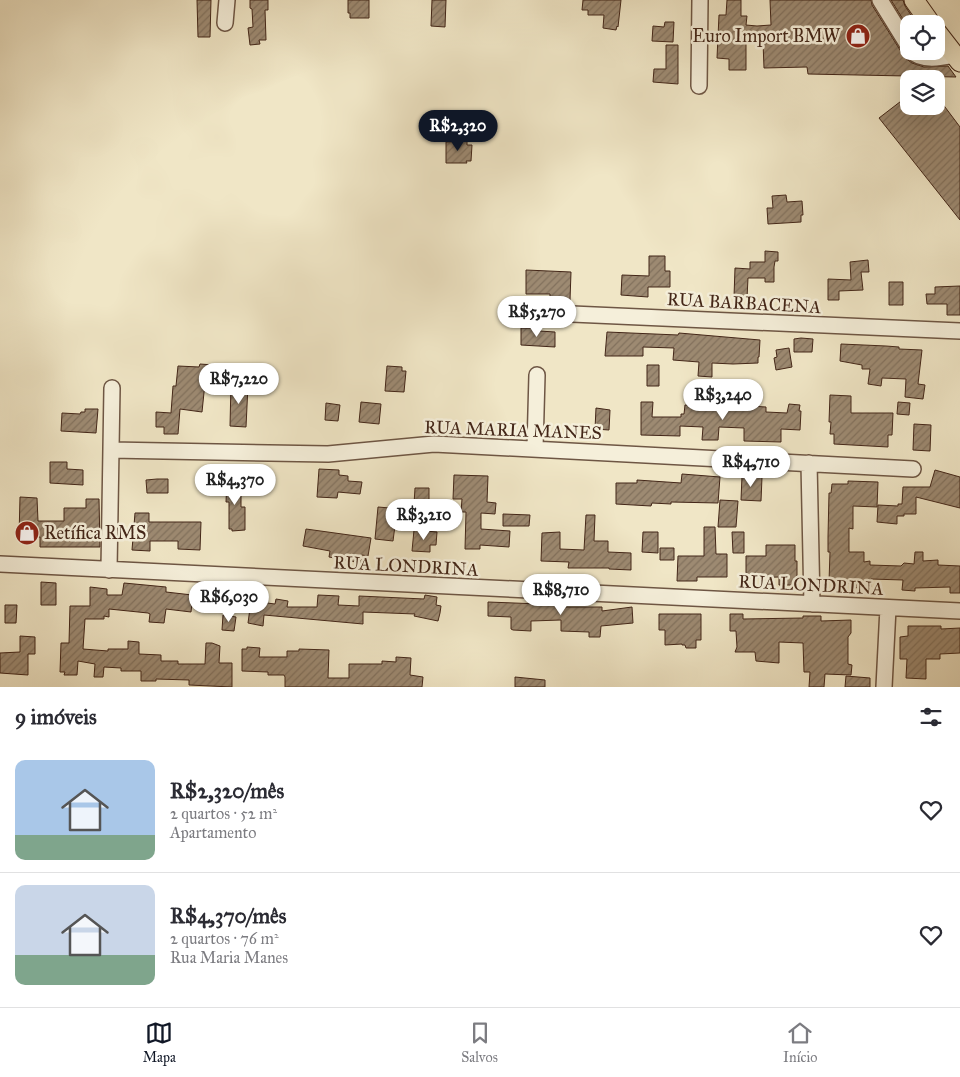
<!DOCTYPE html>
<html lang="pt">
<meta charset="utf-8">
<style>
:root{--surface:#fff;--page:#f7f7f7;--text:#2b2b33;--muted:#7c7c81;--line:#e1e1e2;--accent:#111827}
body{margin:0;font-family:"IM FELL Great Primer",serif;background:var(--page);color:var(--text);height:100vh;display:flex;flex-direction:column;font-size:19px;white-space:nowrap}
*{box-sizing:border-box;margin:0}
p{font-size:16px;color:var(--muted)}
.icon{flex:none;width:28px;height:28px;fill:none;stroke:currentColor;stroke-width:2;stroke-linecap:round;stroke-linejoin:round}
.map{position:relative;height:687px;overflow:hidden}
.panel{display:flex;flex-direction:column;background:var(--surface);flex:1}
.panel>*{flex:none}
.controls{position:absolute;left:900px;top:15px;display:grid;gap:10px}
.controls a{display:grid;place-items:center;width:45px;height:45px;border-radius:10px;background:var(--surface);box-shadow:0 5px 20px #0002;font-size:25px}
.price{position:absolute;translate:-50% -42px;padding:0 11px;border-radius:18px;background:#fff;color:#222;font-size:16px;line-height:32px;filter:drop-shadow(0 1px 2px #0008)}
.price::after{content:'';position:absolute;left:50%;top:30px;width:15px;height:11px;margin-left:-8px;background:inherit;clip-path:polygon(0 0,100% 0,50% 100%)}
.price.selected{background:var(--accent);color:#fff}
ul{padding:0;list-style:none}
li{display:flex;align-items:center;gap:15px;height:125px;padding:0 15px}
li+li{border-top:1px solid var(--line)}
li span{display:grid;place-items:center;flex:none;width:140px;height:100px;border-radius:10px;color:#555}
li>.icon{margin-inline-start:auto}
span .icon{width:60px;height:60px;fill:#fffc;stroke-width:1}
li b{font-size:21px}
h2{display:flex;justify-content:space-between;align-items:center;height:60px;padding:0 15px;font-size:21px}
.menu{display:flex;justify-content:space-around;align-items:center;height:70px;border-top:1px solid var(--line);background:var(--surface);font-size:14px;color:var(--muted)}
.menu a{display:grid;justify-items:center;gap:2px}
.menu .selected{color:var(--accent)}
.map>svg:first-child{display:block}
.building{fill:url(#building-hatch);stroke:#432618}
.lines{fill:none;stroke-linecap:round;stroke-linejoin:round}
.minor-casing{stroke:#6e5644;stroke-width:18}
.major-casing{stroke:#432618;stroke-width:21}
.minor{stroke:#f5efda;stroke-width:15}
.major{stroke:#f0e6c6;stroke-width:19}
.labels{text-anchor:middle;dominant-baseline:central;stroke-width:5;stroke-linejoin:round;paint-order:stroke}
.poi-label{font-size:18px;fill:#432618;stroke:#f5efda;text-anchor:end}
.street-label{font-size:18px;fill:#432618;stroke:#f5efda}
</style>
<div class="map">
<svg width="960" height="687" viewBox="0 0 960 687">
<defs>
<pattern id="building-hatch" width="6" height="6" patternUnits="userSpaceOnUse" patternTransform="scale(1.25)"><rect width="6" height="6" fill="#9d8a72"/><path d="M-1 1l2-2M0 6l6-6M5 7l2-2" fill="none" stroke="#82715d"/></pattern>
</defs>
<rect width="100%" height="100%" fill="#f0e6c6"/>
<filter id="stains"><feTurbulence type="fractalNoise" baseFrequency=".004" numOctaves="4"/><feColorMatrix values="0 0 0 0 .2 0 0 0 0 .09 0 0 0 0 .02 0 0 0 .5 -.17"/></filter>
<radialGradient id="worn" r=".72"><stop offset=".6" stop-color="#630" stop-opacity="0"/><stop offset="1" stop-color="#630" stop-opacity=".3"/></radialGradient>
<!-- building -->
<path class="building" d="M197,0H211L210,37H198Z
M250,0H268V10H265L266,40H259L260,44L250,45L248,28L253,27L252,9L250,8Z
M348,0H369V18H350V13H348Z
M432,0H446L445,27L431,26Z
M583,0H621L618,27L617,26L616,30L603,28L604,15H588V10H582Z
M727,0H741V16H747L746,25L757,26L771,25L770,0H871L872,5L905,58L912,63L924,67L948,66L956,77L808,74L807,67L764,68L763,42L746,41V70H729V59L717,58L719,15H726Z
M891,0H903L905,6L917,24H909V29Z
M665,22H674L673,42L652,41L653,26L664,27Z
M666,45H678V84L653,82L654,69H666Z
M909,95V106H936V95L960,127V220L879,118Z
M467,141V145H472L471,161H466L467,163H446V142Z
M786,195L787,202L802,201L803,215H801V222L768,224L767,208H773L772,196Z
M765,251L778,252V261H775L774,267V282H765V278H748L747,298L734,297L735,268L750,269V262H765Z
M649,256H665V271H670V287H648V297L621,295L622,275L649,276Z
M868,260L869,272H861L863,290L839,291V300H828V279L851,280L850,262Z
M526,270L571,272L570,300L550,299V294H526Z
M889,282H903V305H889Z
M960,286V315H947V304H927L926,294H935V287Z
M521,328H539V331L555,332V347L521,345Z
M607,332L678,335L679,333L760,340L759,357H758V363L733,364L712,363V377L698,376L699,362L673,360L674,348L643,347V356H605Z
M801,338L813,339L812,352H794V339Z
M841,344L886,346L899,347V349L922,350L918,384L925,385L923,399L905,397L906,379L882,378L881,386L868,384L870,369H862V365L840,361Z
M789,348L792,367L776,370L774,358L777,357L776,350Z
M200,364L213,365L212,374L206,373L202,412L180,409L178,434H164V427H156V412L171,413L173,386H176L178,366L199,367Z
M647,365H659V386H647Z
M387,366L402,367V371H406L404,392L385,391Z
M231,384L248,385L246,427L230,426Z
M830,395L851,396V413H893L892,435H888V447L834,444V434H830L831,422H829Z
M361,402L381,404L379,424L359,422Z
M641,402H653L652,417H681V414H684L685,405H690V402L715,403V407L746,409L750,408V406L766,407V412L787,413L789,404L800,405L799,411H801L800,430L781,429V442L744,441V428L719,427L718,440H702L703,427L680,426V436L641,435Z
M898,402L910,403L909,415L897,414Z
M326,403L340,405L338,421L325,420Z
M596,408L610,410L609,430L595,429Z
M85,409H98L96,433L61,431L62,413L80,414L81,412H85Z
M914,424L931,425L930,451L913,450Z
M50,462H67V469L83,470V485L50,483Z
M319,469L339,470V475L348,476V481L362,482L360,494L338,492L337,498L317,497Z
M935,470L960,477V508L916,497V514H904V516H897V524L877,522L878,505L898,506V504H902L903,487H930Z
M682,474L720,477L718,503L671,502V504L652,503L651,506L616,504V483H637V480L681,483Z
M454,475L488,476L487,502L496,503L495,514L481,513V529L510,531L509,547L480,545V549H465L466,512H461L462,499H453Z
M742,476L762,477L761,501L741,500Z
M157,479H168V493H147L146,480Z
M227,480H241V507H245V530L232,531V529H229V502H226Z
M848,481L878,482L877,507L853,506V529L849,528V552H864V562L870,561V565L901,566L904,563L914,564L915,552H923V561L938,560V565L960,566V593H950V587L915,588V591L902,590L903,580L871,579V587L851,588V583L829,582L830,552H828V537L829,493H831L832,484H848Z
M415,488H429V505L414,504Z
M20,497L37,498L38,521H64V508H86V499H99L100,547H40V537H19Z
M720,500L738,501L736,527H718Z
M378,507L390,508L389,517L396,518L393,541L375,539Z
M135,513H149V522H201L200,550L178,549V541H150V551L132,550Z
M503,514L530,515L529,526H503Z
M586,515H595L594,541H608V552L631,553V570L609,569V568H568L569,562L541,561L542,533L560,532V549L584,550Z
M704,527H715L716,554H727V577H697V581H677L678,556H704Z
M306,529L371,538L368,556L362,555L361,563L329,557L330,551L303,546Z
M414,530L437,532L436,545H430V552L412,551Z
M643,532H658V553L642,552Z
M732,532H744V553H733Z
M766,545H795V561H797V585H779V577L746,578V556H766Z
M660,548H674V560H660Z
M41,582L56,583V605H41Z
M124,583L166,587V592L201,596L202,588L213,590L215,603H192L191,612L166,609L164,623L149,622L150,614L148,613L109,609V617L104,616V619H85L83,649L108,651V649H128V641L139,642V654L161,655V661H178V664H205L206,643H212L220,646L219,663H232V687L189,685V680L156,679V681H141V671H121V668L104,667L103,677H94L95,664L78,661L77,675H64L65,672H60L61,643H69L70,606H90V587L107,589V595H122Z
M318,595L339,596L338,605L359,606V596L424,599L425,595L437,597L436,605L441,606L440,613L438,621L414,616L415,614L363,612V624L264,615L263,626L248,623L251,601L275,604L276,599L288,601L287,607H317Z
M488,602L540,604L558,602L559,607H602V611L632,607L633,623L601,626L600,637H589V632L561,631V620L531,621V631L513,630L511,629V617L488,616Z
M5,605H17L16,623H5Z
M659,614H701V640H696V648H686L685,645H682V644L665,645V630H659Z
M730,614H743V619L803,618V616H821V621L851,620V633L848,637V664L852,665L851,675L825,674L824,687H809L810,672H804L803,643L779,642V663L756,661L755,652H735L737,647L736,631H730Z
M223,615L236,617L234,631L222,630Z
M908,626H941V629L960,628V653L940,654V659H926V679L906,678L907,659H900V637L908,636Z
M20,636L35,637V654H28V675L0,673V653L20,652Z
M247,647L260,648L259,657H287V651H299V649L329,650L328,678H349V664H382V661L396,662V657L411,658L410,675L423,677L422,687H285V677L284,675H268V672L242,671V649H247Z
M846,676L870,678V687H845Z
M515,677L545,680V687H515Z"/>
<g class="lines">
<defs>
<path id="minor" d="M880,0L909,47
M225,23L227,0
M911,51C922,62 941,58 954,55
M699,86L700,0
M527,312L960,331
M535,448L537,375
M111,450L328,454L434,444L913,469
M809,463L812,604
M0,564L960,611
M109,570L112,388
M884,687L888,608"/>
<path id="major" d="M914,0L931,24
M936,31L960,62"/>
</defs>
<!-- minor casing -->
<use href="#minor" class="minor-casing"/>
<!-- major casing -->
<use href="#major" class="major-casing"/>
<!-- minor -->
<use href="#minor" class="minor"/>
<!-- major -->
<use href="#major" class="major"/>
</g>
<!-- icons -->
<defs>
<symbol id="shop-disc" viewBox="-11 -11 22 22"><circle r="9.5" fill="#8f2418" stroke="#f5efda"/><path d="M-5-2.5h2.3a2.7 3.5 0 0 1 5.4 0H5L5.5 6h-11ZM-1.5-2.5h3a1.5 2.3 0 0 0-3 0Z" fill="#fff"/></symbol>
</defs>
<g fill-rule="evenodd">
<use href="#shop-disc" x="844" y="22" width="28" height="28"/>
<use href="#shop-disc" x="13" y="519" width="28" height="28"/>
</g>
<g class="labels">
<!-- poi labels -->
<g class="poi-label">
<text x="840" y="36">Euro Import BMW</text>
<text x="44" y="533" text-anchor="start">Retífica RMS</text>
</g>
<!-- street labels -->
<g class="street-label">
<text transform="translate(744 303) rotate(3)">RUA BARBACENA</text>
<text transform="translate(513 430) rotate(2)">RUA MARIA MANES</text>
<text transform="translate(406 566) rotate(3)">RUA LONDRINA</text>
<text transform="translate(811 585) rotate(3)">RUA LONDRINA</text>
</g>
</g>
<rect width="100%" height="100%" filter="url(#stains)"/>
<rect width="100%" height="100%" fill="url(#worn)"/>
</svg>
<div class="controls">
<a><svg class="icon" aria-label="locate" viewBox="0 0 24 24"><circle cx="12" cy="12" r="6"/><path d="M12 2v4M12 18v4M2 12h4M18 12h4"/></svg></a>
<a><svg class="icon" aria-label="layers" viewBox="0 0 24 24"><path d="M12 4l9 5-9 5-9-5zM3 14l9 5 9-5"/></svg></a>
</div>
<b class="price selected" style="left:458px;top:152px">R$2,320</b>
<b class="price" style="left:537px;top:338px">R$5,270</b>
<b class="price" style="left:239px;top:405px">R$7,220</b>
<b class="price" style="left:723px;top:421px">R$3,240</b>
<b class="price" style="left:751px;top:488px">R$4,710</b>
<b class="price" style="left:235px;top:506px">R$4,370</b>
<b class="price" style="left:424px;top:541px">R$3,210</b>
<b class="price" style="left:561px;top:616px">R$8,710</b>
<b class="price" style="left:229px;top:623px">R$6,030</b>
</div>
<section class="panel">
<h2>9 imóveis<svg class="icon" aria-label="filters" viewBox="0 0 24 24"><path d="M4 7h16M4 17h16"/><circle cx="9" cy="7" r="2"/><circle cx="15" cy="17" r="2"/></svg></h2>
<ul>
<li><span style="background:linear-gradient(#a9c7e8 75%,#7fa58c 0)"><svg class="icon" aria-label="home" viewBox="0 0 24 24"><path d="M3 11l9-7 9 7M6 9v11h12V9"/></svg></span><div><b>R$2,320/mês</b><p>2 quartos · 52 m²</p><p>Apartamento</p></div><svg class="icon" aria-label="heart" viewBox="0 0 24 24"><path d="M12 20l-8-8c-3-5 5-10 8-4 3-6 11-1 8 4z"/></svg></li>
<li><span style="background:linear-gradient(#c9d6e8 70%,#7fa58c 0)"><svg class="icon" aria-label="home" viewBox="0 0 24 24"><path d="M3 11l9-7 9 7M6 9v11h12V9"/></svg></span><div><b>R$4,370/mês</b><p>2 quartos · 76 m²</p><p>Rua Maria Manes</p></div><svg class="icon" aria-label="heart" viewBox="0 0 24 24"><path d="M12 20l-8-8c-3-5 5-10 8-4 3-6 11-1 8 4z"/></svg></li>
</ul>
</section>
<nav class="menu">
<a class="selected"><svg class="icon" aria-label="map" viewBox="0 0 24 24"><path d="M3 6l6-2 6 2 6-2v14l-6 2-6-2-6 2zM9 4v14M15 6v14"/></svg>Mapa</a>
<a><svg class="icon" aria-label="saved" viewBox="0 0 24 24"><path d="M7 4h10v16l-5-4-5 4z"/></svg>Salvos</a>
<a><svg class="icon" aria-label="home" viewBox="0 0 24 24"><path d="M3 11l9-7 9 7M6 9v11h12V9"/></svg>Início</a>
</nav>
